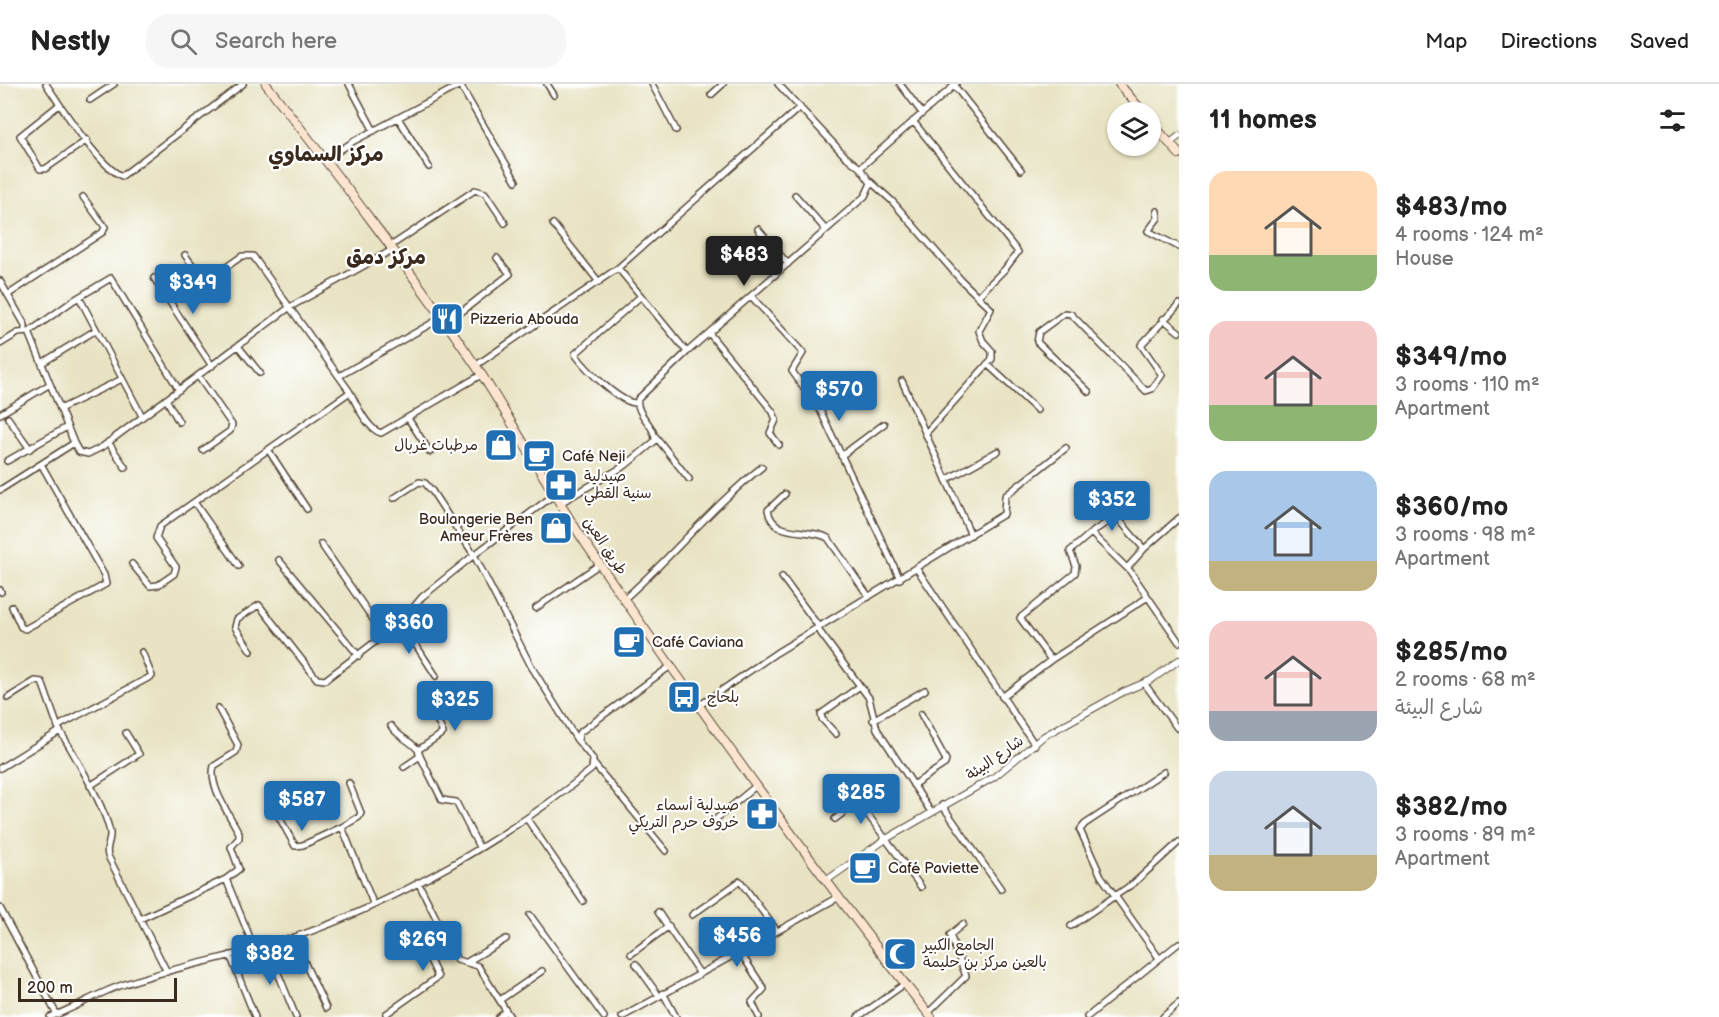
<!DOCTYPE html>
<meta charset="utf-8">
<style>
:root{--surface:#fff;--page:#f6f6f6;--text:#222;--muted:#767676;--line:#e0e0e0;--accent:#1f6fb2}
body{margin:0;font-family:"Balsamiq Sans","Playpen Sans Arabic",sans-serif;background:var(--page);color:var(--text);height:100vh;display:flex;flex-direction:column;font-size:22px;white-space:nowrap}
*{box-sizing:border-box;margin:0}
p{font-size:20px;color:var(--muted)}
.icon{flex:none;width:33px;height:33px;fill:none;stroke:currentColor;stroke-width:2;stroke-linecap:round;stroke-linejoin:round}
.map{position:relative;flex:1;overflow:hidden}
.side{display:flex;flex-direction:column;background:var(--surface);width:540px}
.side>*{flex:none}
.buttons{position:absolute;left:1107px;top:18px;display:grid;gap:12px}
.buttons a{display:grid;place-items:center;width:54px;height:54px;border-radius:50%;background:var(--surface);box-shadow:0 2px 4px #0004;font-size:30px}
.scale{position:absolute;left:18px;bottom:15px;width:159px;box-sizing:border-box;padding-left:6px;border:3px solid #3b2a1e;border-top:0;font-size:16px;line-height:21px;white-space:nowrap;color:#3b2a1e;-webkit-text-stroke:4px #fff;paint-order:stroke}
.price{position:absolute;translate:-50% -51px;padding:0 14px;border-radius:6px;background:var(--accent);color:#fff;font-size:20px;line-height:39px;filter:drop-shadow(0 2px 3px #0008)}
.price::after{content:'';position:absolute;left:50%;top:36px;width:18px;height:14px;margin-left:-9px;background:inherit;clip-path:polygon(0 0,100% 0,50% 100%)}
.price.selected{background:#222;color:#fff}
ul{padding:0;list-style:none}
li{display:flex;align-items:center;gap:18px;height:150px;padding:0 30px}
li span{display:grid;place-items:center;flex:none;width:168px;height:120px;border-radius:18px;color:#555}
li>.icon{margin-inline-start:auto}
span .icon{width:72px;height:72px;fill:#fffc;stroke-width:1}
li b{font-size:26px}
h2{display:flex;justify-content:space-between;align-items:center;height:72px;padding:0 30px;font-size:26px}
header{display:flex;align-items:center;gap:36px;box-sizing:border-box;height:84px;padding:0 30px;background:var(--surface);border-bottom:2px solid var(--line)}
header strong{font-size:28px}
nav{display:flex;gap:33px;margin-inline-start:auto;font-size:21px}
.search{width:420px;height:54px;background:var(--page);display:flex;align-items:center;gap:15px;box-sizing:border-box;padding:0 21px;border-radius:24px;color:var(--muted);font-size:22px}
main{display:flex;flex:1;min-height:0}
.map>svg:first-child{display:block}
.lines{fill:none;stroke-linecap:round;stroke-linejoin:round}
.minor-casing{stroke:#554637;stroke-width:8}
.tertiary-casing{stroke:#554637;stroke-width:8}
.secondary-casing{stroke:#554637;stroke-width:10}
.minor{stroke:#fff;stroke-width:5}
.tertiary{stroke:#fff;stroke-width:6}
.secondary{stroke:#fce5d0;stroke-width:8}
.labels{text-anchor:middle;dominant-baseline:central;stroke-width:4.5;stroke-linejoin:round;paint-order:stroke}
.poi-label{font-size:15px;fill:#3b2a1e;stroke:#fff;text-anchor:start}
.street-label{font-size:15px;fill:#3b2a1e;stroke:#fff}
.district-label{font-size:21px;font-weight:bold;fill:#3b2a1e;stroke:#fff}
</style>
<header>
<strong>Nestly</strong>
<div class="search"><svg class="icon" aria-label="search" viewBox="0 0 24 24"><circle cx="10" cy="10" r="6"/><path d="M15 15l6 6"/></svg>Search here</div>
<nav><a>Map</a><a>Directions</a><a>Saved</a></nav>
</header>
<main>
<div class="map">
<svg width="1179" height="933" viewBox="0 0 1179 933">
<rect width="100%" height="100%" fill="#fff"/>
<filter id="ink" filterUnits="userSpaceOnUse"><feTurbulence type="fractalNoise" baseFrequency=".0167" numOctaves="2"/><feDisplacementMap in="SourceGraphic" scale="12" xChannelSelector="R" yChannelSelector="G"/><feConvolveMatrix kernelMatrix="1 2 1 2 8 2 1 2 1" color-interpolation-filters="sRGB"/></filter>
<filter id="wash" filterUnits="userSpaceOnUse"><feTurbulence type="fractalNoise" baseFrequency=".008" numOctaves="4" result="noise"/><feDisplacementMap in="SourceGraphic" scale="24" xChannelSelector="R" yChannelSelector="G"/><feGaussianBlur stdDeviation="1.35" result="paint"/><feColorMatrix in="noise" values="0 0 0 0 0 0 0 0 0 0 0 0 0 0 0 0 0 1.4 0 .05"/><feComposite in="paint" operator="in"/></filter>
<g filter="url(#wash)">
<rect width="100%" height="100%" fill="#e8e3c3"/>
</g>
<g filter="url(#ink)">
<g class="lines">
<defs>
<path id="minor" d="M46,0C61,22 99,83 122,92L243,0
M349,0L374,47
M547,0L554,11
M652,0L676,46
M778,0L845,72L860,84
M900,0L922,29
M953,0L1021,86
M460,1L516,97
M711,11L723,0
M90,16L114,0
M59,21L20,52L40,85H45L87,56
M398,34L429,83
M913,37L1018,168L1005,185L978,212
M325,76L354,57L462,0
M871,98L892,117L961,196L991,225L979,247L983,257L992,267V275L925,350
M795,111L826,146
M1157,127L1158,134L1148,147L1179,163
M553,140L599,198
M758,145L788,180
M389,163L475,106L485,109L505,139
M185,171L205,198L242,172H253L350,308
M618,184L687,268
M154,194L212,282
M0,197L25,241V247
M9,210L103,148L105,143L83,113
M751,212L803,269L792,287L821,328L900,495
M79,213L142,332
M1163,235L1179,248
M446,240L510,190L497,174
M29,248L74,216L111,194L179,306
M709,249L773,328L776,336L770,349L779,361
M0,260L18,249L29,248L74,359L79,368L88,370L102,363L290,223L392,166
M238,262L260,289
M42,279L96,246
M987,280L1037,326
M475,282L618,184L800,23
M341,291L441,234
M198,292L232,341L230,347L203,366
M902,297L971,451
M1089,308L1037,258L1039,248L1065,229L1071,230L1146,307L1152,305L1162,291L1141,261L1179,220
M166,315L179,338
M637,319C620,320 585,284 575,270L641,212
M60,325L122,295
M0,330L50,300
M8,334L30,365
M409,336L430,368
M656,353L689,395
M108,358L125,383
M269,367L307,425
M841,372L884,340
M7,377L67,343
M946,396L998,367
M0,406L74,359
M785,410L768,426C773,455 808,443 828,454L869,513
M394,414L419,398L425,399L432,407L474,471L531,582L577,656
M194,418L239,482
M560,419L626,381L655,357C656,341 635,331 638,315L687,268L865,112L871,99L860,84L956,0
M1091,449L1070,467L1076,482L1075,489L1020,534L1051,576L1148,513
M321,460L384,551
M1144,465L1179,434
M279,476L359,572
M132,480L150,502L158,501L174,490L176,483L156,454L160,442L350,308C356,320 368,346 381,349L481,291
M1127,484L1144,465L1116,432L1091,449L1127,484L1130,487L1179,558
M917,485L1035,661
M782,493L819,543
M0,506L1,508
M624,515C672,473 712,422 762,383
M12,523L21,543L25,545L106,500L104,491L41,380
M536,524L600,480
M401,538L436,592
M817,544L869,614L877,645L931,728
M251,567L235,543L237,535L259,521L317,595L325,596L401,538L422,513L474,471L554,411
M1144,599L1177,644
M1002,613L1051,576
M8,614L35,597L42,598L58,643
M700,621L776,569L1004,430L1005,412L1066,364
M218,624L238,661L236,668L214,682C208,702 230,731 239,749V754L231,763L239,785L226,795L255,866
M873,636L925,606
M391,642C399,654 409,655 418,666
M60,647L58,643L62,640L152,592L142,568
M836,650L822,635L821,630L860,602
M420,672L418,666L443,649L431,623
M594,680L666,767
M404,683L420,672L442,716L456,718L479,763
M0,684L60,647C73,668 107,727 110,749C111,758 105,763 108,772L167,888
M349,699L361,729L359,733L342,743L373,819
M913,701L945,680L946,676L921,630
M90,702L139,670L126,649
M942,721L1001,805
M273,722L295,762L303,761L342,743
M527,735L583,817
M716,735L757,701
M835,735L851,723L860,720L921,803
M418,798L457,876L478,882L510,933
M0,824L57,931
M658,828L700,890
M530,831L604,933
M692,831L740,797L777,847
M140,835L226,795
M1071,842L1134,799L1179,758
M293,854L326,924
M267,862L296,933
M740,868L764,905L752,918L759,933
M631,870L669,842
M230,871L255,933
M1159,874L1101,792L1080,746L1085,740L1164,688
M467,878L506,855
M636,880L659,912
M663,909L676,933
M500,916L542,887
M928,929L966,892L950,851L963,840
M386,930L438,893L427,870L446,858
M50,933C76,924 99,908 125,900C179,881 237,873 292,854C393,820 510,753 592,685L593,675L578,657L579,649L672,581
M499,933L506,927
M622,933L839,813
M858,933L906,899
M1087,933L1179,859
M1163,933L1179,919"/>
<path id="tertiary" d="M1169,60L1179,52
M827,796L886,755L994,693L1044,652L1123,608L1151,596L1179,576"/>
<path id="secondary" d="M266,0C338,92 410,185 476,282C515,341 548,404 588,463C698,623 811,781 931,933
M1119,0L1143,28
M1150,37L1179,70"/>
</defs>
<!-- minor casing -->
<use href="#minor" class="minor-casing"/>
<!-- tertiary casing -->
<use href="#tertiary" class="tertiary-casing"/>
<!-- secondary casing -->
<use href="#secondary" class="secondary-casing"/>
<!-- minor -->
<use href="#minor" class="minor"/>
<!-- tertiary -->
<use href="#tertiary" class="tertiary"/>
<!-- secondary -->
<use href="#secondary" class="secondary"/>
</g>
</g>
<!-- icons -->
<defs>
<symbol id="restaurant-square" viewBox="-11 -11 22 22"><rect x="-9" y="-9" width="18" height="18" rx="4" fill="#1f6fb2" stroke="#fff"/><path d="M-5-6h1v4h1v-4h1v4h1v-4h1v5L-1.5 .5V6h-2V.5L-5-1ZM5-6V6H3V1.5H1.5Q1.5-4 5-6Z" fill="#fff"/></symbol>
<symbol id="shop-square" viewBox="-11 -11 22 22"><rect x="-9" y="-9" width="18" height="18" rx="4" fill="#1f6fb2" stroke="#fff"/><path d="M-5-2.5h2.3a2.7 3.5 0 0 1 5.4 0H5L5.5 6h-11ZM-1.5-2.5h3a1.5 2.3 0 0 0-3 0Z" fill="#fff"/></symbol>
<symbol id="cafe-square" viewBox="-11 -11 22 22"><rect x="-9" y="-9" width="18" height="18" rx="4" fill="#1f6fb2" stroke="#fff"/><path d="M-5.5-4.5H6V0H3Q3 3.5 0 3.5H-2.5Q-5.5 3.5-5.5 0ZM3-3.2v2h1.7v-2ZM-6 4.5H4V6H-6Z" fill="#fff"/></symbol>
<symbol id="pharmacy-square" viewBox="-11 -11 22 22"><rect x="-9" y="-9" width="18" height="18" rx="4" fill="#1f6fb2" stroke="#fff"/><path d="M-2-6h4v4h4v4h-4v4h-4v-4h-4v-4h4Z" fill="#fff"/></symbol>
<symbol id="bus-square" viewBox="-11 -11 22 22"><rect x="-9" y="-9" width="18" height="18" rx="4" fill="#1f6fb2" stroke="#fff"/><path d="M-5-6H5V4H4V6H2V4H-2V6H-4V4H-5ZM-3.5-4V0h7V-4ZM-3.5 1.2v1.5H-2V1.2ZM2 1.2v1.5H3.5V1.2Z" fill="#fff"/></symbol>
<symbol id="mosque-square" viewBox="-11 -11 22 22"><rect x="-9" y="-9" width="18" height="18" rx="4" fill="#1f6fb2" stroke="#fff"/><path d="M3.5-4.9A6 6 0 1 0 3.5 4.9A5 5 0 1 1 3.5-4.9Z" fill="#fff"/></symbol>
</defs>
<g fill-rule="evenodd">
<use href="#restaurant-square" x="428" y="216" width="38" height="38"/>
<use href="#shop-square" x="482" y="342" width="38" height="38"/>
<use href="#cafe-square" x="520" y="353" width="38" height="38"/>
<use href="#pharmacy-square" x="542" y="382" width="38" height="38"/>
<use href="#shop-square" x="537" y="425" width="38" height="38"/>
<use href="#cafe-square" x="610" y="539" width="38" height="38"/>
<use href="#bus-square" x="665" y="594" width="38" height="38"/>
<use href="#pharmacy-square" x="743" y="711" width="38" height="38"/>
<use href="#cafe-square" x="846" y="765" width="38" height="38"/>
<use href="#mosque-square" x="881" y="851" width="38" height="38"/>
</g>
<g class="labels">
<!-- poi labels -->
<g class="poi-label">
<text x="470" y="235">Pizzeria Abouda</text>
<text x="478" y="361" text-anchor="end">مرطبات غربال</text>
<text x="562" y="372">Café Neji</text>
<text x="584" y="392">صيدلية<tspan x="584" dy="17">سنية القطي</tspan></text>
<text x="533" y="435" text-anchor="end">Boulangerie Ben<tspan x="533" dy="17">Ameur Frères</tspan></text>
<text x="652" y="558">Café Caviana</text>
<text x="707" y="613">بلحاج</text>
<text x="739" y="721" text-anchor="end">صيدلية أسماء<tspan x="739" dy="17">خروف حرم التريكي</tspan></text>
<text x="888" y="784">Café Paviette</text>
<text x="923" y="861">الجامع الكبير<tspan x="923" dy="17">بالعين مركز بن حليمة</tspan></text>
</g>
<!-- street labels -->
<g class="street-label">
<text transform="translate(605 462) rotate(56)">طريق العين</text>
<text transform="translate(995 674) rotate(-35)">شارع البيئة</text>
</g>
<!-- district labels -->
<g class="district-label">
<text x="326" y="70">مركز السماوي</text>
<text x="386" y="173">مركز دمق</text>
</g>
</g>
</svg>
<div class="buttons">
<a><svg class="icon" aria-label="layers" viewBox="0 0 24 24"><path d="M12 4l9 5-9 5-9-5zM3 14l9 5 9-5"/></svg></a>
</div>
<div class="scale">200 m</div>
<b class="price selected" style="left:744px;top:203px">$483</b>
<b class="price" style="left:193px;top:231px">$349</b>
<b class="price" style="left:839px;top:338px">$570</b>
<b class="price" style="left:1112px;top:448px">$352</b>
<b class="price" style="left:409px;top:571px">$360</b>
<b class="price" style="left:455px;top:648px">$325</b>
<b class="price" style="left:861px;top:741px">$285</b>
<b class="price" style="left:302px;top:748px">$587</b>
<b class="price" style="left:737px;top:884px">$456</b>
<b class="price" style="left:423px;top:888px">$269</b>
<b class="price" style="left:270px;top:902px">$382</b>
</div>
<section class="side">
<h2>11 homes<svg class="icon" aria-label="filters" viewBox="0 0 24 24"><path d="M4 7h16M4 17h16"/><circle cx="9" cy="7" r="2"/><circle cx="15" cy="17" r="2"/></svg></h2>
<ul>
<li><span style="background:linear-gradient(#ffd9b3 70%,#8fb573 0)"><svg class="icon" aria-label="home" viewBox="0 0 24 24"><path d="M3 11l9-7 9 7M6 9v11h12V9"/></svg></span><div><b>$483/mo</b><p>4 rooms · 124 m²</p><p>House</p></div></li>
<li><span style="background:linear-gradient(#f6c9c9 70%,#8fb573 0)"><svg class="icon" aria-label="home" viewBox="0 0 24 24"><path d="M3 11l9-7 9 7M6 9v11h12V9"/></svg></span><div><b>$349/mo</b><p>3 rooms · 110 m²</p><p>Apartment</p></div></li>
<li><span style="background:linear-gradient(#a9c7e8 75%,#c2b280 0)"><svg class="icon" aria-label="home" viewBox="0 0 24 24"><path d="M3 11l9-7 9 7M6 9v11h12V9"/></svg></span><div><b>$360/mo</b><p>3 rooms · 98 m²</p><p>Apartment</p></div></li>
<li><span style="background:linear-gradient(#f6c9c9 75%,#9aa5b1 0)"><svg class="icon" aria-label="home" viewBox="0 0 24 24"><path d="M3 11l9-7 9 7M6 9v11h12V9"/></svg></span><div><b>$285/mo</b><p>2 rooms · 68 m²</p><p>شارع البيئة</p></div></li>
<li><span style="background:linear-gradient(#c9d6e8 70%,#c2b280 0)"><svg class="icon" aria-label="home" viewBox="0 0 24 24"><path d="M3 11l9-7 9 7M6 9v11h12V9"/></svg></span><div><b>$382/mo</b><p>3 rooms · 89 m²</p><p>Apartment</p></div></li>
</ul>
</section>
</main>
